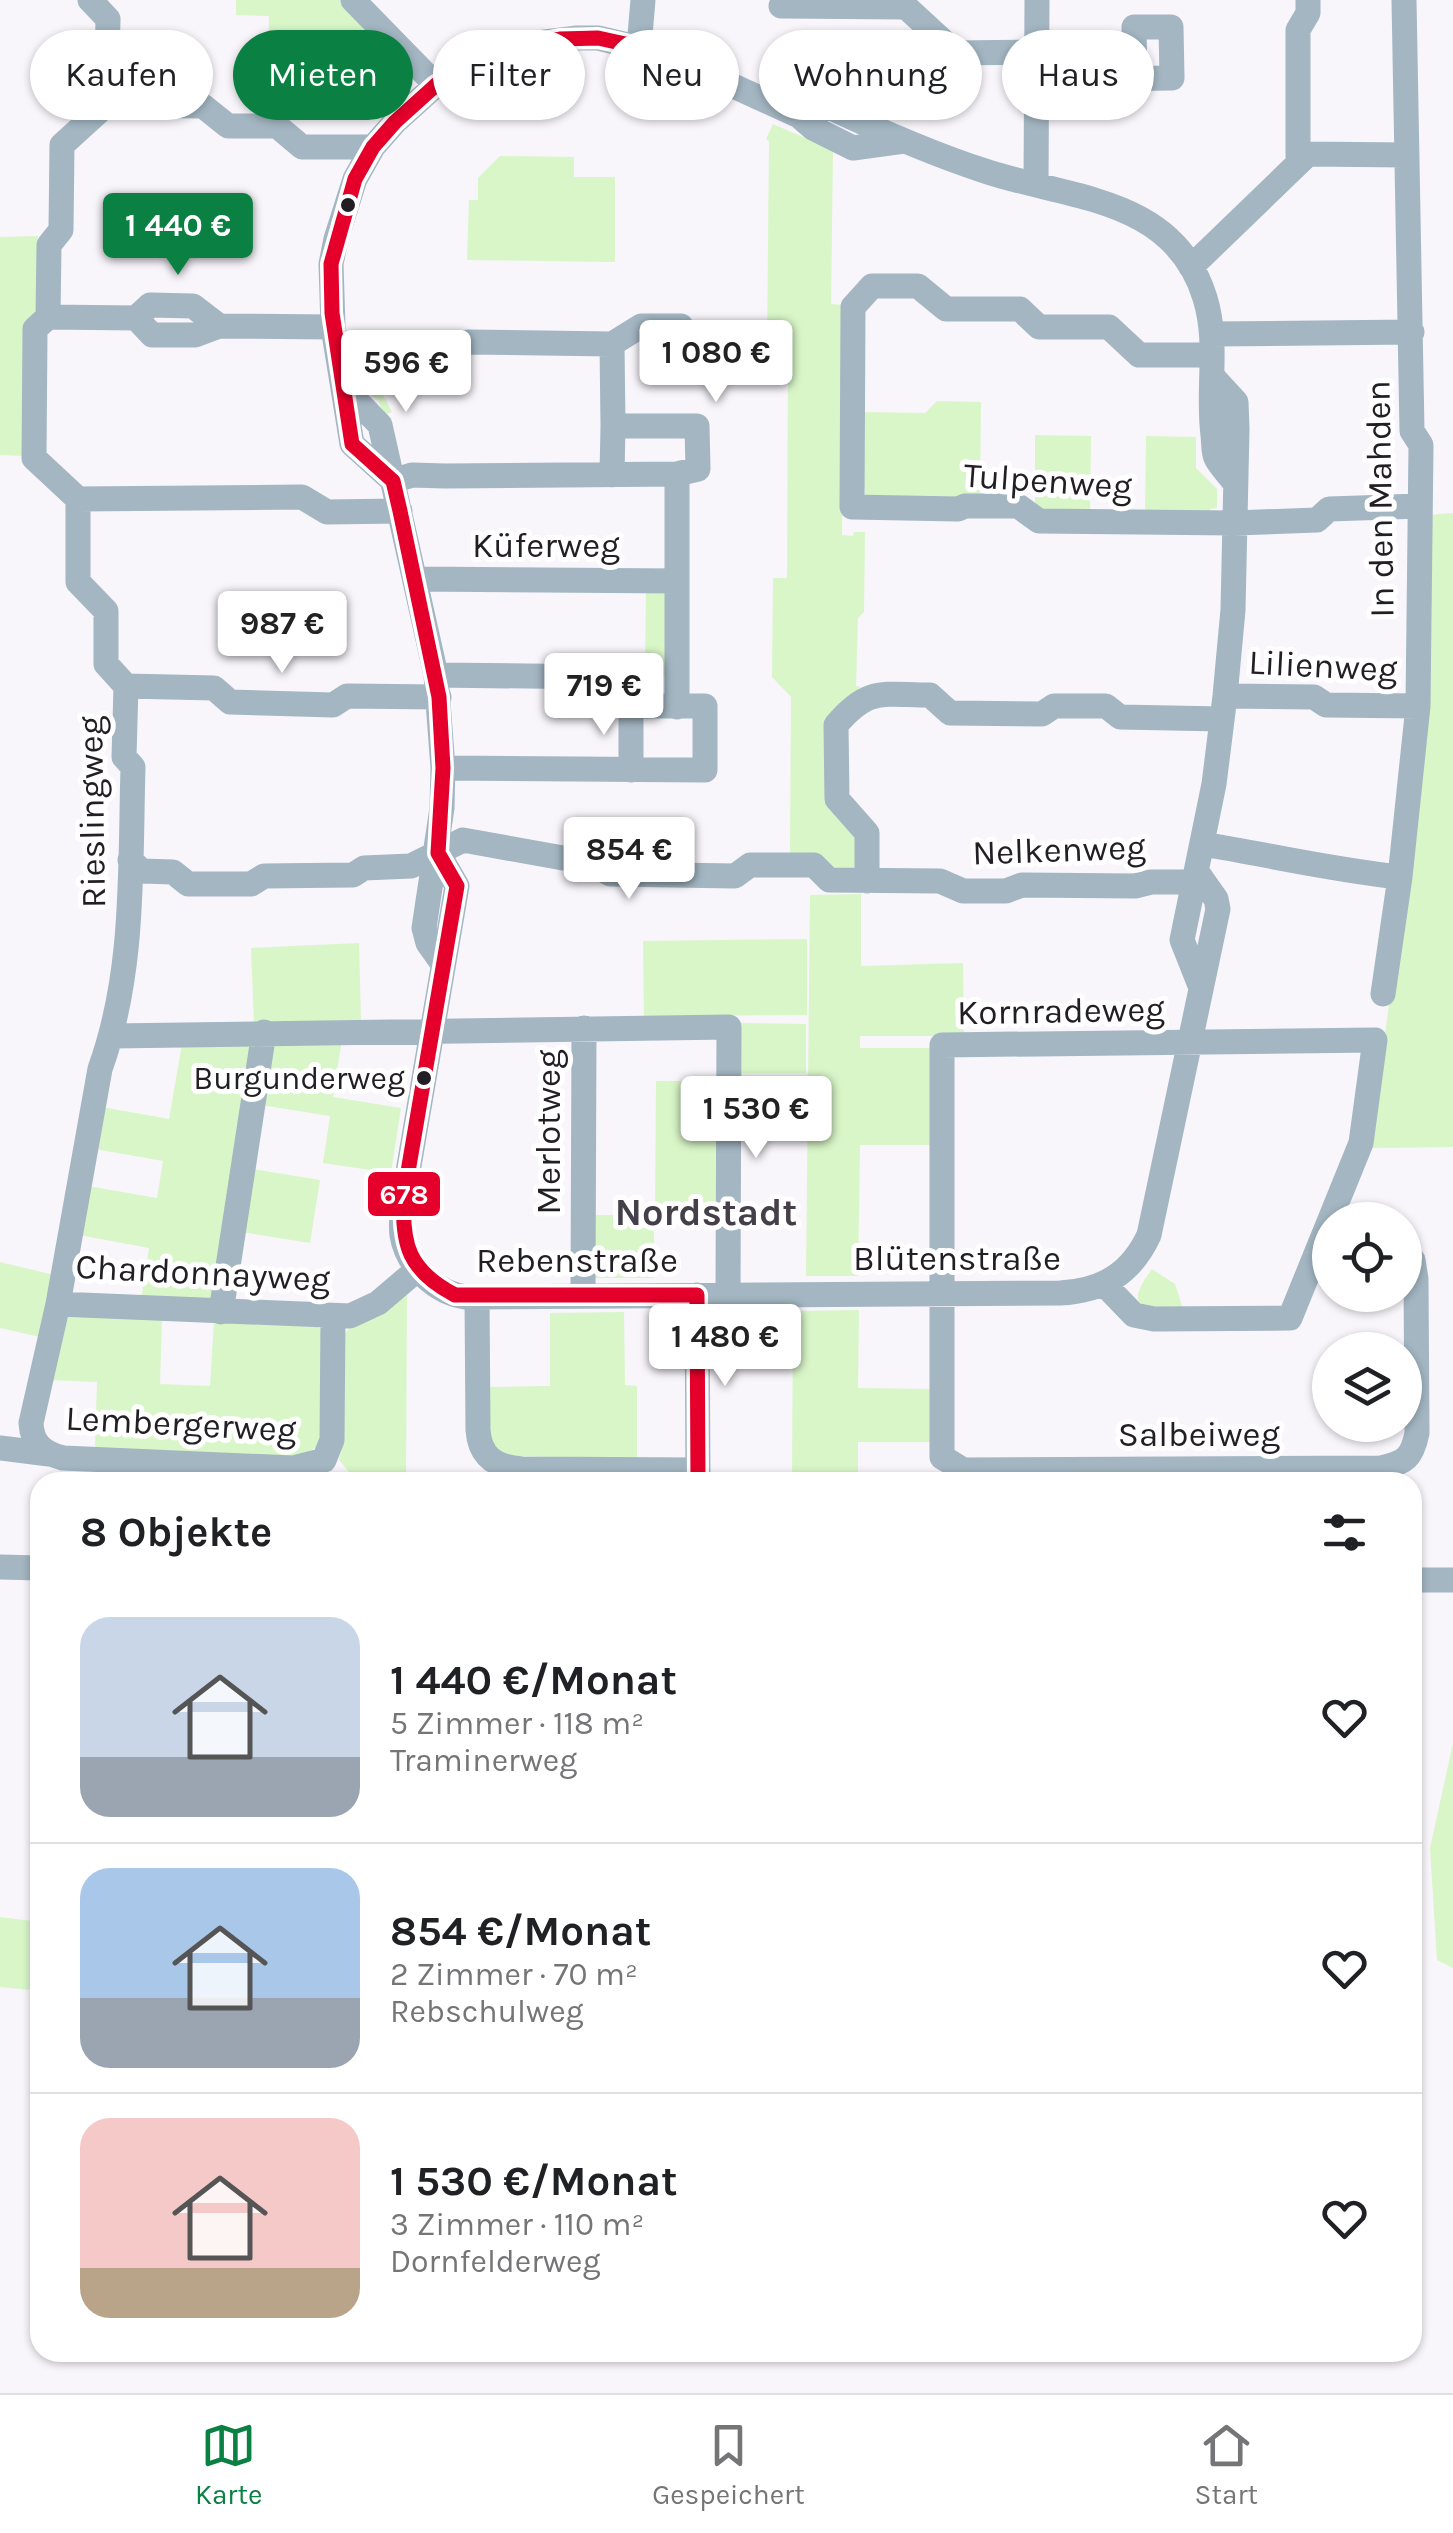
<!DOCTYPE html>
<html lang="de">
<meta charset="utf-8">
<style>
:root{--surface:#fff;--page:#f2f2f2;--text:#202124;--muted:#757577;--line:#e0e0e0;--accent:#0b8043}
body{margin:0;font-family:Karla,sans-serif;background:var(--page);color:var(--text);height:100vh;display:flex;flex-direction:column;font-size:38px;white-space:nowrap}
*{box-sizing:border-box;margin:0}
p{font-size:32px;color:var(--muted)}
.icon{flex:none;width:55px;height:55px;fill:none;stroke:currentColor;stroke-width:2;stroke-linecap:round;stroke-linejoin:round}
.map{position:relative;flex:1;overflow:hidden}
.sheet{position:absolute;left:30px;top:1472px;width:1392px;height:890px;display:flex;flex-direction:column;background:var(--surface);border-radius:30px;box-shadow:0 2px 8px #0004}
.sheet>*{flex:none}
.banner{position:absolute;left:30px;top:30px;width:1395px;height:90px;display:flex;gap:20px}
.tools{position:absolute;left:1312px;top:1202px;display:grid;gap:20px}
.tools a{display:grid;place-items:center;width:110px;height:110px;border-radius:50%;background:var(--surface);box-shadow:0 2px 8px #0004;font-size:50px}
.price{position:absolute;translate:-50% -85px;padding:0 22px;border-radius:10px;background:#fff;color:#222;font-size:32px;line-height:65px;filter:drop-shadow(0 2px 5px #0008)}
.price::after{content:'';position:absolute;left:50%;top:60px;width:30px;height:22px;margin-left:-15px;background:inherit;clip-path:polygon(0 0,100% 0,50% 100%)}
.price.current{background:var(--accent);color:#fff}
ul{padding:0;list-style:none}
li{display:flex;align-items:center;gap:30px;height:250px;padding:0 50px}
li+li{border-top:2px solid var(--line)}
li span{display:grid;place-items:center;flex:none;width:280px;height:200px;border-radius:30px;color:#555}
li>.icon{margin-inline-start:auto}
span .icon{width:120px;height:120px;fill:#fffc;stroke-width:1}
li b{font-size:42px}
h2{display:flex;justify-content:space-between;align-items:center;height:120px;padding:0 50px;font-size:42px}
.chip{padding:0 35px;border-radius:45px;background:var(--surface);box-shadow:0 2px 8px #0004;font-size:35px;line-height:90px}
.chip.current{background:var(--accent);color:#fff}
.dock{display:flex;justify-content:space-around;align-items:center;height:140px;border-top:2px solid var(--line);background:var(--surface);font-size:28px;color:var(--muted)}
.dock a{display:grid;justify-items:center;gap:5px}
.dock .current{color:var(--accent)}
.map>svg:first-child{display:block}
.green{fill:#d9f6c8}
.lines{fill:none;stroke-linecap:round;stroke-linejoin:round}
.minor{stroke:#a3b6c2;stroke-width:25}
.bus-1-casing{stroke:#fff;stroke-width:22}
.bus-1{stroke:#e4002b;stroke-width:15}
.bus-dot{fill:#221f24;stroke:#fff;stroke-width:4}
.labels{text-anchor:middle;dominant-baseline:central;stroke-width:10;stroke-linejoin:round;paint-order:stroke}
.bus-label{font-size:32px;fill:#221f24;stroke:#fff;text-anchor:end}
.street-label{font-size:35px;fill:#221f24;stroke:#fff}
.neighbourhood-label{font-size:38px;font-weight:bold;fill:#453f4a;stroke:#fff}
.line-badge{stroke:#fff;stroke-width:4}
.badge-label{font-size:28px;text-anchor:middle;font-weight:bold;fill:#fff}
</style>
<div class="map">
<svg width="1453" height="2393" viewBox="0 0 1453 2393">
<rect width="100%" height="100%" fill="#f8f5fb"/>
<!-- green -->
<path class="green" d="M236,0H345L368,24L337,54L316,55V118H268L269,16L236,15Z
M773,124L833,150L831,304L845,305L842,535L853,536L854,532H865L864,612L858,618L856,686L861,687L829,718L859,834V863L851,873L790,857L791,697L772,677L773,578H787L788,375L767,352L769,141L766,139Z
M500,156L574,157V177H615V262L467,260L469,200H478V178Z
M38,236L40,311L25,456L0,455V237Z
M345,355L357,356V376L383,395L392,412L384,415L378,400L348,380Z
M937,401L981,402L980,495L958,500L865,497L860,412L925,413Z
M1035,435L1091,436L1090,514H1042L1035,507Z
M1146,436L1196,437V468L1217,489V508L1210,509V516L1145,515Z
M1453,513V1147L1370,1148L1400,921L1429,515Z
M660,586L672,599V677H645L646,588Z
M861,894V966L963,963L964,1036H860V1048H933V1145H860L858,1276H806L810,895Z
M807,939V1015L644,1016L643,941Z
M359,943L361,1020L254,1023L251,948Z
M741,1023L806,1024V1073H741Z
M342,1039L333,1097L401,1108L391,1173L323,1163L330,1116L261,1105L271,1045Z
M248,1041L253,1047L213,1298L141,1300L149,1248L79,1235L88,1186L157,1198L163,1161L95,1149L102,1107L169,1119L182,1044Z
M656,1081H723L722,1212H655Z
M252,1169L320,1180L310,1243L242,1232Z
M591,1215H654V1278H591Z
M0,1262L54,1275L40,1337L0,1328Z
M1152,1269L1175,1284L1183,1309C1145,1308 1121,1311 1152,1269Z
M407,1294L406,1478H354L339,1460L342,1448L345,1333L353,1325Z
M859,1310L858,1388L933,1389V1442H858V1482H792L793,1311Z
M624,1312L625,1385L637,1386V1459L504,1456L489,1440L487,1387L550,1386V1313Z
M68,1317L162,1318L160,1384L210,1386L214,1321L318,1327L323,1332L324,1428L318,1446L300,1457L95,1449L97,1382L49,1380Z
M1453,1743V1968L1437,1960L1430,1848Z
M0,1917L40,1922V1991L0,1987Z"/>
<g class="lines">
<!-- minor -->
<path class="minor" d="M90,0L108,19L106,105L62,145L61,230L49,245L48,317L35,329L34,458L78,499V582L106,611V664L126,686L124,757L133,767C130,869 135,972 100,1069L58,1304L350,1316L378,1303L418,1269
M353,0L436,85
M781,6L906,7L956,53L1037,52
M639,47L643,0
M1037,80L1172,78L1171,27H1134L1135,79
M106,105L203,106L228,126H277L302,147H373
M799,116L829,107C880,131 932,154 985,171C1068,199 1174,196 1205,298C1219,343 1207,390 1213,435C1214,442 1213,452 1216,458C1220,466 1229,475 1234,482
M1298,163V30L1308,13V0
M1036,185L1037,0
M1191,267L1308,154L1406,155
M48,317L136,318L152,335H195L219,326L333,327
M136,318L150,305L193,306L219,326
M1212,334L1412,332
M612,344L613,426
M337,349H452L468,342L612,344L641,326H681
M1212,355H1139L1109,327H1039L1020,309H946L918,286H872L853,307L852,507L958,509L965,506H1018L1039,521L1234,523L1317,520L1329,509L1420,506
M345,389L380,425L436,675L443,768L442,808L424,928L428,943L443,964
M393,481L352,444L333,327L331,264L336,239L355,179L373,147L395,122L436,85L480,55L513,46L577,38H598L661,53L799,116L813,128L853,148L904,141
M393,481L412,475L445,476L677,474L698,469L697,426H613L612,475
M78,499L302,497L327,512L400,511
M416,579L677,581
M436,675L605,677L631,706V770
M126,686L214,688L230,702L333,705L347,696L439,697
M1225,696L1314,697L1326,705L1418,706
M677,707V474
M443,768L705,770V706H631
M1203,844C1269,855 1333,870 1400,877
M438,853L457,886L404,1195C403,1208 400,1222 402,1235C407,1266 436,1293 466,1297L1060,1293C1102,1291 1131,1274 1149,1235L1218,909L1216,899L1197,872
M130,860L142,871L173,872L188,884H251L264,876L353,875L364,868L411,866L463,840L591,863L610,874L735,876L750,865H814L829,880L940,881L963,891H1006L1022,885L1135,886L1151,882H1195
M867,881V833L837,799L836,725C869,686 883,695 930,695L950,713L1042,714L1054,706H1106L1120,717L1222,719
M1201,988L1182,940L1214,784L1225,696L1233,610L1237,429L1236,402L1212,376
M1383,994L1400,877L1418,706L1421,445L1412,431L1404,0
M112,1036L729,1027L728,1295
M1105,1285L1134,1315L1154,1319L1290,1318L1361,1143L1375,1040L942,1045V1457L963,1470L1381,1468C1405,1463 1412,1458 1417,1433L1416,1279L1413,1260L1405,1251
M697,1295L698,1482
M583,1296L584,1028
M477,1297L478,1430C480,1457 495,1467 522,1469L698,1470
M58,1304L31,1423C32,1444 43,1453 63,1458L293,1468L324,1460L332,1440L333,1317
M221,1312L264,1032
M0,1448L49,1454
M0,1567L40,1568
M1412,1580H1453"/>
<defs>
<path id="bus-1" d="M639,47L598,38L560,39L480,55L436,85L395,122L373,147L355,179L331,264L332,313L352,444L393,481L400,511L439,697L443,768L438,853L457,886L404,1195C401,1245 409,1271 455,1295H697
M697,1295L698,1482"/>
</defs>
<!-- bus-1 casing -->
<use href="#bus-1" class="bus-1-casing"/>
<!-- bus-1 -->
<use href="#bus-1" class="bus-1"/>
</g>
<!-- markers -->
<g class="bus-dot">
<circle cx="348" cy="205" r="9"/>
<circle cx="424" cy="1078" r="9"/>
</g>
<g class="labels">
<!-- bus labels -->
<g class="bus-label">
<text x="405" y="1078">Burgunderweg</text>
</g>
<!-- street labels -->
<g class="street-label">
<text transform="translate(1048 481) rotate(4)">Tulpenweg</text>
<text transform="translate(1380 499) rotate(-91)">In den Mahden</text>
<text x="546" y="545">Küferweg</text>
<text transform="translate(1323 666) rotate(3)">Lilienweg</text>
<text transform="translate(92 812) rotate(-91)">Rieslingweg</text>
<text transform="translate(1059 850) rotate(-2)">Nelkenweg</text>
<text transform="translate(1061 1011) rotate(-1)">Kornradeweg</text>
<text transform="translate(548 1132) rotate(-90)">Merlotweg</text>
<text x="957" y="1258">Blütenstraße</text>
<text x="577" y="1260">Rebenstraße</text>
<text transform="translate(203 1273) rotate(3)">Chardonnayweg</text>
<text transform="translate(181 1424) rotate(3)">Lembergerweg</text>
<text x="1199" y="1434">Salbeiweg</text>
</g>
<!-- neighbourhood labels -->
<g class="neighbourhood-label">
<text x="706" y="1212">Nordstadt</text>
</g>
</g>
<rect class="line-badge" x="366" y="1170" width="76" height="48" rx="10" fill="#e4002b"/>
<g class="badge-label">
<text x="404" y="1204">678</text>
</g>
</svg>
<div class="tools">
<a><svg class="icon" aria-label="locate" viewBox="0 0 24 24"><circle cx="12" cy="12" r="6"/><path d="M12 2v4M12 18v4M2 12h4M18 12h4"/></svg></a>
<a><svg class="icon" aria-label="layers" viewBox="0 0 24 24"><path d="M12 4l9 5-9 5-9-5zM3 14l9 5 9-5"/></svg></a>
</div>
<b class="price current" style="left:178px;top:278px">1 440 €</b>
<b class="price" style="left:716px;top:405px">1 080 €</b>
<b class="price" style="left:406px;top:415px">596 €</b>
<b class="price" style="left:282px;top:676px">987 €</b>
<b class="price" style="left:604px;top:738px">719 €</b>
<b class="price" style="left:629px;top:902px">854 €</b>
<b class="price" style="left:756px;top:1161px">1 530 €</b>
<b class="price" style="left:725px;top:1389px">1 480 €</b>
<div class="banner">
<a class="chip">Kaufen</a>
<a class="chip current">Mieten</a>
<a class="chip">Filter</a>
<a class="chip">Neu</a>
<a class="chip">Wohnung</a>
<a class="chip">Haus</a>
</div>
<section class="sheet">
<h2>8 Objekte<svg class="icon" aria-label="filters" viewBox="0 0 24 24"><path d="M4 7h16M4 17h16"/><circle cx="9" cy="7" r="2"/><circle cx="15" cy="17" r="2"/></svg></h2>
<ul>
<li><span style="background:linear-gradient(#c9d6e8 70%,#9aa5b1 0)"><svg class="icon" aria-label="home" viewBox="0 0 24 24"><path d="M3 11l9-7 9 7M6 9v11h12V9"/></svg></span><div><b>1 440 €/Monat</b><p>5 Zimmer · 118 m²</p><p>Traminerweg</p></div><svg class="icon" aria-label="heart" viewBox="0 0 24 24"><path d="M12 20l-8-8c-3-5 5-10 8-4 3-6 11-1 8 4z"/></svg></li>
<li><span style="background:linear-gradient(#a9c7e8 65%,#9aa5b1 0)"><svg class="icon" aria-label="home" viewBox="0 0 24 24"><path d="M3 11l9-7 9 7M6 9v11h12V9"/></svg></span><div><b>854 €/Monat</b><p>2 Zimmer · 70 m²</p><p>Rebschulweg</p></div><svg class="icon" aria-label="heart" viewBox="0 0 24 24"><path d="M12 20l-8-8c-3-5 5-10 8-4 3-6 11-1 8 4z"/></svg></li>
<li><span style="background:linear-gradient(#f6c9c9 75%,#b9a48a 0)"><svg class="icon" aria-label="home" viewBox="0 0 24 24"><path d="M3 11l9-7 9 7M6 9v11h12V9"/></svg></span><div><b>1 530 €/Monat</b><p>3 Zimmer · 110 m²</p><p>Dornfelderweg</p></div><svg class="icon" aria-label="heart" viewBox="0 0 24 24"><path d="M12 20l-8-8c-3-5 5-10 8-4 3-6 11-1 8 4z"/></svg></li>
</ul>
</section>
</div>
<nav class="dock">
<a class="current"><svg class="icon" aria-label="map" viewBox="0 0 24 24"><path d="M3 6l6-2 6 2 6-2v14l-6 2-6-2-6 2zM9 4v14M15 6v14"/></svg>Karte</a>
<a><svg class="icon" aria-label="saved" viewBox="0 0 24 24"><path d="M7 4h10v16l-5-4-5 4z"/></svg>Gespeichert</a>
<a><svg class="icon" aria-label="home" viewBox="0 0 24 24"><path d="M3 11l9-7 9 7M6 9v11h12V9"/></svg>Start</a>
</nav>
